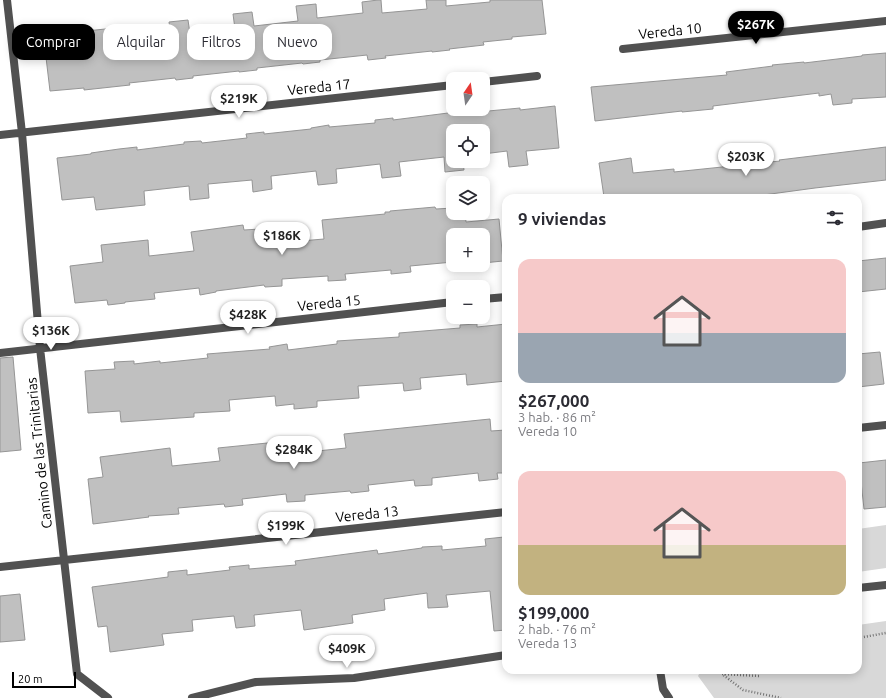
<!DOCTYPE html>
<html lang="es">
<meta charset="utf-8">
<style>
:root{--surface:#fff;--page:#f7f7f7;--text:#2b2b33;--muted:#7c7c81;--accent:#000}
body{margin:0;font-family:Ubuntu,sans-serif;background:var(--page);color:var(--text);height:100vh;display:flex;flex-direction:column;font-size:15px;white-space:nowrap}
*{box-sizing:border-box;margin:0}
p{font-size:13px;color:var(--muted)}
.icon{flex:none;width:22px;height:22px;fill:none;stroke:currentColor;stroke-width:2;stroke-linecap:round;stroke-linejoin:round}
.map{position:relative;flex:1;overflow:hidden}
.sheet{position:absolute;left:502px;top:194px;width:360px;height:480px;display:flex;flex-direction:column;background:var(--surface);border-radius:12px;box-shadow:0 2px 10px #0003}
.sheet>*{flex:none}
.hud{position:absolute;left:12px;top:24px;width:380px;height:36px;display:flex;gap:8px}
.needle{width:26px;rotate:13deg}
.fabs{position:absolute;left:446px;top:72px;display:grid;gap:8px}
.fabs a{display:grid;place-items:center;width:44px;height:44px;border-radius:8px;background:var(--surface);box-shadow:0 2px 10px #0003;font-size:20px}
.scale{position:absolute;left:12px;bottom:10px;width:64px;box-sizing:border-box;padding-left:4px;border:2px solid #000;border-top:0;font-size:11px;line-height:14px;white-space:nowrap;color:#000;-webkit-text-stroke:3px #fff;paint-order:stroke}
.price{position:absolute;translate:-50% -34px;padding:0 9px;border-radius:14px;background:#fff;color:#222;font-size:13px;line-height:26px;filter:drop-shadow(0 1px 2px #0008)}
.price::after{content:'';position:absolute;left:50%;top:24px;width:12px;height:9px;margin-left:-6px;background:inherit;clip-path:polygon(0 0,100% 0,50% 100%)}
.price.on{background:var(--accent);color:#fff}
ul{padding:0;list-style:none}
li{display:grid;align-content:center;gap:8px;height:212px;padding:0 16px}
li span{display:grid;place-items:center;height:124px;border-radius:12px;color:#555}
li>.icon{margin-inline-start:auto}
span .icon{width:72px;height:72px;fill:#fffc;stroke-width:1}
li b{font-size:17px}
h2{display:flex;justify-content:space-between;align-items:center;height:48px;padding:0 16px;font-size:17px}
.tag{padding:0 14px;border-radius:12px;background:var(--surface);box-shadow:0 2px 10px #0003;font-size:14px;line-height:36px}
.tag.on{background:var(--accent);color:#fff}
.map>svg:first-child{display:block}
.green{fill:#d8d8d8}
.building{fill:#c0c0c0;stroke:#959595}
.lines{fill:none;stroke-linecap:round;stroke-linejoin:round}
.path{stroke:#737373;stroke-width:2.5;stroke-dasharray:1 2;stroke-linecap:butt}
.minor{stroke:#515151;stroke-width:8}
.labels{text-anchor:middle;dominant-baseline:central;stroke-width:3;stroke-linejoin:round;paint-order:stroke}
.street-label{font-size:14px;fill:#000;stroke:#fff}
</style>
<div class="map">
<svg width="886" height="698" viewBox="0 0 886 698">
<rect width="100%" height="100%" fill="#fff"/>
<!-- green -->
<path class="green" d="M886,525V568L858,572V529Z
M886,621V698H714L698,676L701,670H858V625Z"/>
<!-- building -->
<path class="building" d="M378,0H381L382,13L427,9L426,0H446V6L490,2V0H542L546,34L512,37V39L483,42L484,45L449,49L450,50L432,52V51L385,56L386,58L368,60L367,55L320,60V62L303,64L302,63L257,68V70L239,72V71L193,76V78L176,80L175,78L129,83L130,85L84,90V88L50,91L45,49L77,46L76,32L125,27L126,40L171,36L169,22L188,20L190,34L235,29L233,14L252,12L254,26L298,21L296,6L316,4L317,18L363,13L362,2Z
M886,53V97L852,99V103L833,105L831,94L819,96V93L713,106V109L682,112V111L595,121L591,87L727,75L726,72L773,66L772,65L804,62V63L862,56V55Z
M555,106L559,148L526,151L528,165L509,167L507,151L483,154V131H453V161H463L464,170L445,172L444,157L399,162L401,176L382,178L380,164L336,169L337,183L318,185L316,171L271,176L272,189L253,192L252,180L208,184L209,198L190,200L189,186L144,191L145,205L96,210L94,197L62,200L57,158L91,154V153L119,149L137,147V150L184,144V142L201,141L202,143L247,138L246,134L264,132V134L311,129V128L329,125V127L375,123V120L393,118V120L456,112L457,114L520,108V110Z
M886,147V180L815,188L741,198H615V196L604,197L599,163L631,158L633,173L674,169V172L780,161L779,160Z
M435,207L436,209L453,208V213H465L466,222L499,219L503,261L483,263V235H453V262L410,266L411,272L391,274V270L345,274L346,280L328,281V276L282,279V286L265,287L264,285L216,291V292L200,295L199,288L154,293L155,299L125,302V303L108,305L107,300L75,303L70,266L103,262L101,245L148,240L149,256L194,251L191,232L243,225L244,230L276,228L277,243L324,239L322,220L385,214V212H390V211Z
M886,258V289L858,292V261Z
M477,324V327L506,324V381L467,385L466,374L420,378L421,389L404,391L403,383L358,386L359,398L317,401V407L294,409V404L276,406L275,396L229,400L230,411L194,413V417L121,422L120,411L88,413L85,371L115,369L114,362L134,361V364L160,361V363L208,358L207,354L270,349L269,347L287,344L288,350L337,344V341L399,337V333L460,328V325Z
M880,352L884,384L858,387V354Z
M13,357L21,450L0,452V358Z
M490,419L491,431L506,430V473H497L498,479L479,481L478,473L432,478V485L415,486L414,480L368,485L369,491L351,493L350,491L305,495V501L287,502L286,494L242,499L243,505L225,507L224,504L178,508L179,514L148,516L149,517L93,524L88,479L103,477L100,457L170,448L172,466L220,461L218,448L297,440L298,453L346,448L344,434Z
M886,460V507L864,509L859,463Z
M504,537V541H506V630L494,631L490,591L446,595L448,607L428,608L427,593L384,599L385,610L352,615L353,623L304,630L301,610L254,615L255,626L236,628L234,616L192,620L193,631L162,634L164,645L110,652L107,626L98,627L92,587L168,577V572L187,570V575L230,570L229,567L249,565V569L296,565L295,561L377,550L378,554L422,548V547L442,546V550L486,546L485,539Z
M20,594L25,640L0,642V596Z"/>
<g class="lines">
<!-- path -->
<path class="path" d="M858,638L886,633
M759,676L722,674L743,690L781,698"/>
<!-- minor -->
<path class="minor" d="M7,0L22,133L40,348L77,674L108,698
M623,49L886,21
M483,82L537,76
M0,135L453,85
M858,227L886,223
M483,299L506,297
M0,353L453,302
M858,428L886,425
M0,567L506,512
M858,588L886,585
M660,670L663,689L669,698
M192,698L256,682L354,678L506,655"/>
</g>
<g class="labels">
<!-- street labels -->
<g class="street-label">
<text transform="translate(670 31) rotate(-6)">Vereda 10</text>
<text transform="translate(319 87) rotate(-6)">Vereda 17</text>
<text transform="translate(329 303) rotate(-6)">Vereda 15</text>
<text transform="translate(39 453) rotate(-96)">Camino de las Trinitarias</text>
<text transform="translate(367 514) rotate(-6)">Vereda 13</text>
</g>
</g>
</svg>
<div class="fabs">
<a><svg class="needle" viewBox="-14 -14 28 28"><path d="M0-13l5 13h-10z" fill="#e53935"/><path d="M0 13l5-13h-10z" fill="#7c7c81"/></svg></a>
<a><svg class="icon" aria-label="locate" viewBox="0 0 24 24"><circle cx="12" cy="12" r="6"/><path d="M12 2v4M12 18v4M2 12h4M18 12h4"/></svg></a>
<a><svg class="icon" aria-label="layers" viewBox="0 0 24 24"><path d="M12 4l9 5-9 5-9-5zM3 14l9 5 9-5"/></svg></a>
<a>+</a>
<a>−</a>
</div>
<div class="scale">20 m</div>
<b class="price on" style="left:756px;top:45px">$267K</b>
<b class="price" style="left:239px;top:119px">$219K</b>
<b class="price" style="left:746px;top:177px">$203K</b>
<b class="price" style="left:282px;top:256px">$186K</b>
<b class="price" style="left:248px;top:335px">$428K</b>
<b class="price" style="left:51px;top:351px">$136K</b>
<b class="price" style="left:294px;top:470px">$284K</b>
<b class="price" style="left:286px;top:546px">$199K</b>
<b class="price" style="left:347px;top:669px">$409K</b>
<div class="hud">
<a class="tag on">Comprar</a>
<a class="tag">Alquilar</a>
<a class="tag">Filtros</a>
<a class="tag">Nuevo</a>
</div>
<section class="sheet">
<h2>9 viviendas<svg class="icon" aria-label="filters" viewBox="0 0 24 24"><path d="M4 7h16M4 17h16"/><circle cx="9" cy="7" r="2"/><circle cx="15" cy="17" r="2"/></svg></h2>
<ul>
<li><span style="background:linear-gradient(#f6c9c9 60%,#9aa5b1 0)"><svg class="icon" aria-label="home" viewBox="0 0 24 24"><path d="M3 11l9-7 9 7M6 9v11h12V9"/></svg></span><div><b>$267,000</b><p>3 hab. · 86 m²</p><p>Vereda 10</p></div></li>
<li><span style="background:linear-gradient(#f6c9c9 60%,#c2b280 0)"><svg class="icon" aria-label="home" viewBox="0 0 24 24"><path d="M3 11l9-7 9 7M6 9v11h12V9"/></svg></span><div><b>$199,000</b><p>2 hab. · 76 m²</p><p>Vereda 13</p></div></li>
</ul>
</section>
</div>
